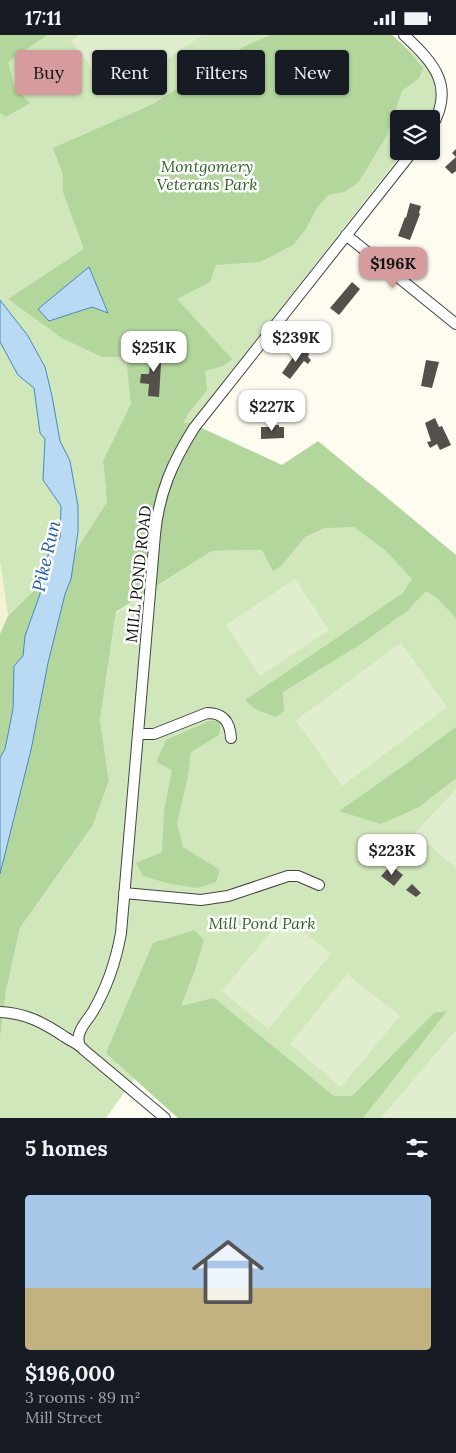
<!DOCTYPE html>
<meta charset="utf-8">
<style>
:root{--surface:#171b24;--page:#242831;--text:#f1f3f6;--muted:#9ea1a6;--line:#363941;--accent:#d69c9d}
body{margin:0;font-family:Lora,serif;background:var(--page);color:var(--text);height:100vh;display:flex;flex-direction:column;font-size:19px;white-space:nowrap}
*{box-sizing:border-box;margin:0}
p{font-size:16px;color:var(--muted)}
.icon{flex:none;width:28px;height:28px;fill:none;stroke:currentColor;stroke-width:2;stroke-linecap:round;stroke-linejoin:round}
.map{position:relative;height:1083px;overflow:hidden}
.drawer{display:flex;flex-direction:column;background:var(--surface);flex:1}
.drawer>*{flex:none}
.banner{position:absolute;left:15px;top:15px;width:426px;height:45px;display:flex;gap:10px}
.controls{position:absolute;left:390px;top:75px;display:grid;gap:10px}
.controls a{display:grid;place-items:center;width:50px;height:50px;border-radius:5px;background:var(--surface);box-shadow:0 1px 4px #0004;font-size:25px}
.price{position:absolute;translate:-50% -42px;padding:0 11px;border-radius:10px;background:#fff;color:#222;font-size:16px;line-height:32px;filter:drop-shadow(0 1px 2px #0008)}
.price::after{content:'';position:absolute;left:50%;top:30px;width:15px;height:11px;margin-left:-8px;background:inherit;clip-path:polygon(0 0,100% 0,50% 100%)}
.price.on{background:var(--accent);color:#111}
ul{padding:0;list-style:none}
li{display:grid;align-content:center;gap:10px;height:265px;padding:0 25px}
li+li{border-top:1px solid var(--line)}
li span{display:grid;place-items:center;height:155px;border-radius:5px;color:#555}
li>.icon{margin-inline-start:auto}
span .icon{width:90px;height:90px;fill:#fffc;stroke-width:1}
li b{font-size:21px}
h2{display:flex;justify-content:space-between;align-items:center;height:60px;padding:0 25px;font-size:21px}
.pill{padding:0 18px;border-radius:5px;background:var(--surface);box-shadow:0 1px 4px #0004;font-size:18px;line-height:45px}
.pill.on{background:var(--accent);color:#111}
.status{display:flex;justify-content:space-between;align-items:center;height:35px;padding:0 25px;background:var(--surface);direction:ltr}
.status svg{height:14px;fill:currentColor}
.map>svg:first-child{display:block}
.farmland{fill:#f3f2d2}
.green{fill:#d0e7bc}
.forest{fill:#b3d69d}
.pitch{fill:#e1eece}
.water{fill:#b9daf2;stroke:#458ac4}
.building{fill:#56504c}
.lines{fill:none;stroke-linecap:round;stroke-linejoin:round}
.minor-casing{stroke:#424242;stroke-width:12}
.minor{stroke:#fff;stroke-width:10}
.labels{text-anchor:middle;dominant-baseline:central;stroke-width:5;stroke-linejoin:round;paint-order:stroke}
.park-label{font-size:16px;font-style:italic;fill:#2c6223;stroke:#fff}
.street-label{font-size:16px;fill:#0f0f0f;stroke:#fff}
.water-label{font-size:18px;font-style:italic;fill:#205d98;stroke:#fff}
</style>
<div class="status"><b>17:11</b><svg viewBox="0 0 49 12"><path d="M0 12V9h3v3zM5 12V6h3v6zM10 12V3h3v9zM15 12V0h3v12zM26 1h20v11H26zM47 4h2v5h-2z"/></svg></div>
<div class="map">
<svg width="456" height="1083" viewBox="0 0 456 1083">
<rect width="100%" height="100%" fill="#fefcf1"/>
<!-- farmland -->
<path class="farmland" d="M0,526L8,581L0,599Z"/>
<!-- green -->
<path class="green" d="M0,0H392C419,24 451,44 430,84H399V116H404L191,388L156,390L103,426L107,467L78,512L8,581L0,526Z
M371,449L456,520V1083H178L134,1044L106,1083H0V1004L6,956L20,893L93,790L109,746L100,685L116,578L212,516L262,515Z"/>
<!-- forest -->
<path class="forest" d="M0,0H47L8,27L15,53L30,68L6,82L0,78Z
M271,0H392L408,15L423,33L419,43L402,56L386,102L358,148L344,157L328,160L317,173L306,194L293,210L260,227L216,230L210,247L177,264L232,324L223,331L205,336L207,355L188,379L183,388H191L282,430L318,406L456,520V583L437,563L426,556L407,576L361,609L283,657L284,676L276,682L255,674L245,665L403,558L412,544L385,515L354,492L324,493L305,502L281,531L273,536L262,515L212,516L116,577L100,685L109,746L93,790L20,893L6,956L0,1004V599L8,581L78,512L107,467L103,426L131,369L126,322H102L62,303L8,264L84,214L63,157V140L53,113L153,69L247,10Z
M209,686H221L219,700L191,717L188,741L177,788L183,812L220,835L216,847L198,853L170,849L143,841L136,828L162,817L164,776L172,735L156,727L166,705Z
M456,692V743L419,772L381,789L339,776L402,732Z
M194,895L204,905L195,935L181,971L214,963L334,1061H352L434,978L447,976L363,1083H178L106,1018L153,908Z"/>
<!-- pitch -->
<path class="pitch" d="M79,0H202L114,62L71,6Z
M295,544L329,595L260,641L226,590Z
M401,608L447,672L342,751L296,685Z
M456,754V833L415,798Z
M284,881L331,919L268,994L222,956Z
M347,939L400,981L341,1052L290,1009Z
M456,995V1083H381Z"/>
<!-- water -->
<path class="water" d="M89,232L108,278L92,272L49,286L38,274Z
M0,265L28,301L45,332L52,361L60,406L70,426L78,471V497L71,544L65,559L48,628L31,715L0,839V723L5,714L13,674L14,631L23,621L25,601L40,559L48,520L60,503L61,471L43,445L45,404L40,398L34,353L18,340L0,307Z"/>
<!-- building -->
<path class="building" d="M456,114V136L452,139L445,132L456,122L452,118Z
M410,168L421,171L419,178L420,179L410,205L398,201L405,182L406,183Z
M352,247L360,254L339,280L330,273Z
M300,312L309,319L308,322L311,325L308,329L304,326L290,344L282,338Z
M152,313H162L159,362L148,361L149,349L140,348L141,339H149Z
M426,325L439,327L432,353L421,351Z
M435,383L439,392L442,391L451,410L440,415L437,409L430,413L427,407L431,406L425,388Z
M270,390H279V392H284V403L261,404V392H270Z
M391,830L403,840L394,851L381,841Z
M412,849L421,858L416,862L406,855Z"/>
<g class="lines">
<defs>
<path id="minor" d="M404,0C434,28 456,52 431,93
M346,200L456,289
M138,699H154L207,678C224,678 230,687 231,703
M124,858L201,865L228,861L288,841H298L319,850
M0,977C26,978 44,988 65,1002C72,1007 78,1008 84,1015L165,1083
M79,1008C76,997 86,987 92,978C107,953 116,926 121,898L155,499C159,458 172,428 194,393L413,116"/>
</defs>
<!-- minor casing -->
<use href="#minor" class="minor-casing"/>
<!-- minor -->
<use href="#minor" class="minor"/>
</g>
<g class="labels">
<!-- park labels -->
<g class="park-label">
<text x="207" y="131">Montgomery<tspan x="207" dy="18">Veterans Park</tspan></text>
<text x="262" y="888">Mill Pond Park</text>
</g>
<!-- street labels -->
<g class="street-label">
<text transform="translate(138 539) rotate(-84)">MILL POND ROAD</text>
</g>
<!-- water labels -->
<g class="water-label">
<text transform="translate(46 521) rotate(-77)">Pike Run</text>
</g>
</g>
</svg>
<div class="controls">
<a><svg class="icon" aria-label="layers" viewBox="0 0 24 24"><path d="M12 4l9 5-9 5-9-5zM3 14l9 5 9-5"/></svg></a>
</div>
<b class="price on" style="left:393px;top:254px">$196K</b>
<b class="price" style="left:296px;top:328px">$239K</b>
<b class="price" style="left:154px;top:338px">$251K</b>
<b class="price" style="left:272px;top:397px">$227K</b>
<b class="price" style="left:392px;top:841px">$223K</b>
<div class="banner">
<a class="pill on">Buy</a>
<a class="pill">Rent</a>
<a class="pill">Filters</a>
<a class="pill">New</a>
</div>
</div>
<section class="drawer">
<h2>5 homes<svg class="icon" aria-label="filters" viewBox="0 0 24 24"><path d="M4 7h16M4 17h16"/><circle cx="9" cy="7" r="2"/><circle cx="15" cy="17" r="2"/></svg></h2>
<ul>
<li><span style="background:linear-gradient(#a9c7e8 60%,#c2b280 0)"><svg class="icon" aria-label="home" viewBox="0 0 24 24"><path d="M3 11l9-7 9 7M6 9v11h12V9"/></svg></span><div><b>$196,000</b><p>3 rooms · 89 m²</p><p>Mill Street</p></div></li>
</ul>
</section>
